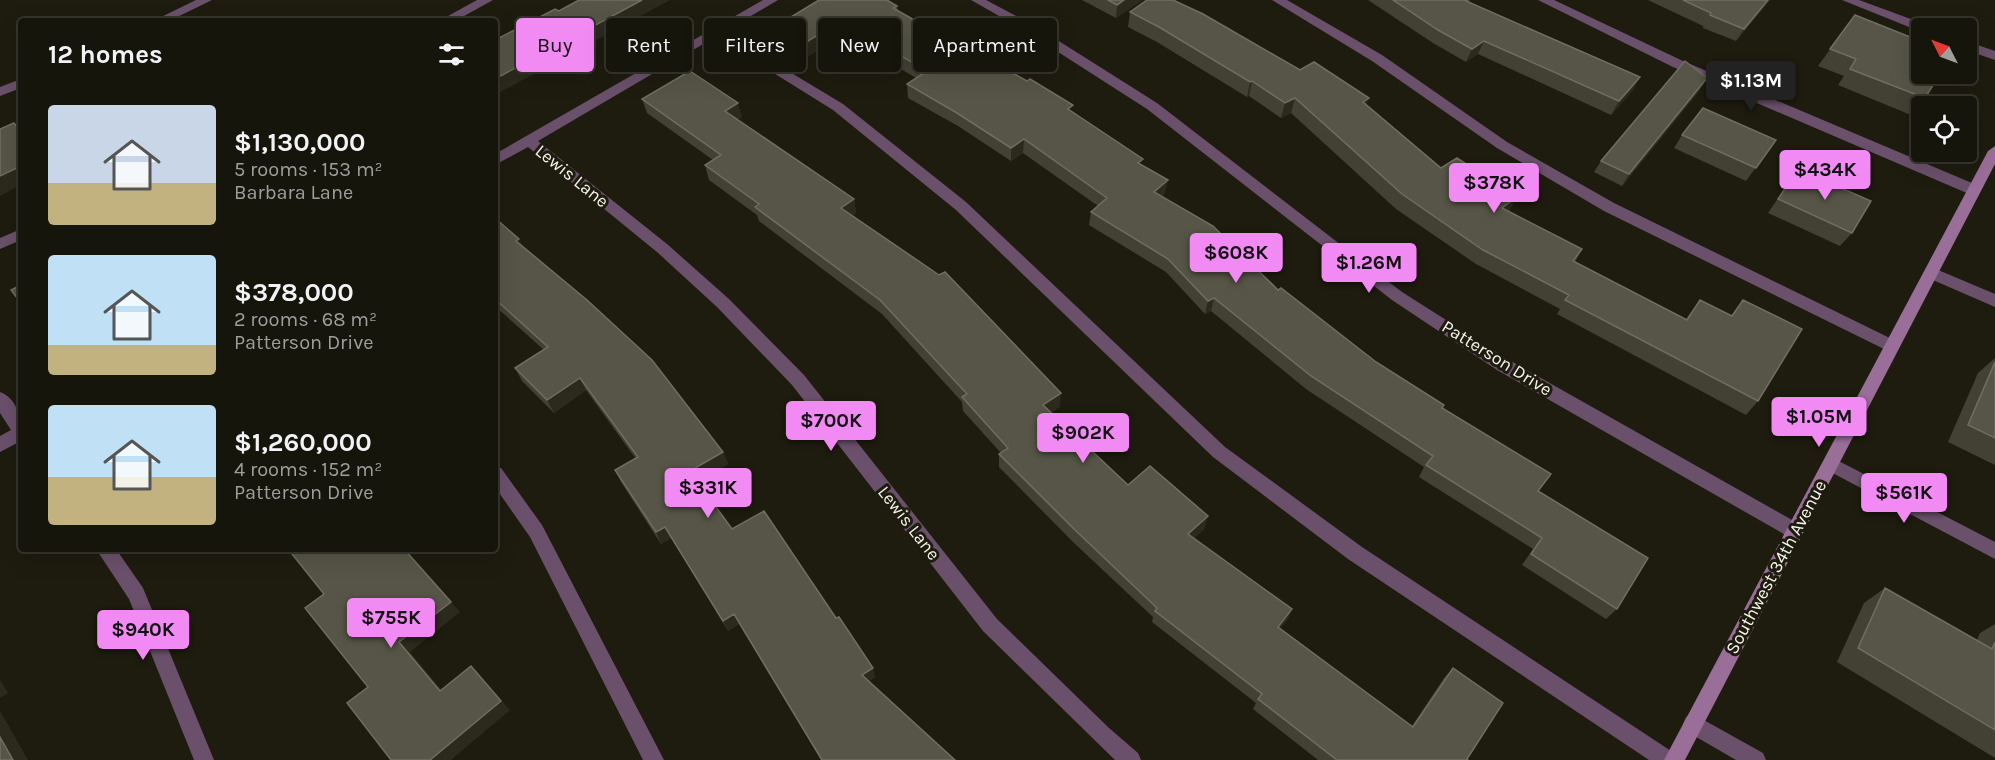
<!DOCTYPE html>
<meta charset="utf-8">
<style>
:root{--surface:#16150b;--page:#1f1e14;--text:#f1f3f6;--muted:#9e9f9d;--line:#35342c;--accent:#f28af3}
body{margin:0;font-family:Karla,sans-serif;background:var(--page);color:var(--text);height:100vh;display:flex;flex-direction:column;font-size:22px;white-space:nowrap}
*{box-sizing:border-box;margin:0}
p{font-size:20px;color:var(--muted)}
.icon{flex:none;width:33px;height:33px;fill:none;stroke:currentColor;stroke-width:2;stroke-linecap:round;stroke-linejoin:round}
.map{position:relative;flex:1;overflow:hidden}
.sheet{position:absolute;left:18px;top:18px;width:480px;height:534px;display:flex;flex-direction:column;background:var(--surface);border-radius:6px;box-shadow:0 6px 24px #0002,0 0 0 2px var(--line)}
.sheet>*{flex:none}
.banner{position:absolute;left:516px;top:18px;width:570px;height:54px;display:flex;gap:12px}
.needle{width:39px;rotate:312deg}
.buttons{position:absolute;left:1911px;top:18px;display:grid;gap:12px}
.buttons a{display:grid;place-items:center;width:66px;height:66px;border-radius:6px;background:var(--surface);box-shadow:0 6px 24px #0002,0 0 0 2px var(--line);font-size:30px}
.price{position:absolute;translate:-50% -51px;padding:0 14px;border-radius:6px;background:var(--accent);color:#111;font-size:20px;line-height:39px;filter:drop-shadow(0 2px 3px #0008)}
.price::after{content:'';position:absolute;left:50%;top:36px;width:18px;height:14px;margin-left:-9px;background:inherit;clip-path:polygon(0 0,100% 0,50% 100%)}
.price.current{background:#222;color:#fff}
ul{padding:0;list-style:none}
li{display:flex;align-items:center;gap:18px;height:150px;padding:0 30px}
li span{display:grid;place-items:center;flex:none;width:168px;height:120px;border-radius:6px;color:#555}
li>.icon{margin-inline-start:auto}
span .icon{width:72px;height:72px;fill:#fffc;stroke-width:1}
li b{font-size:26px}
h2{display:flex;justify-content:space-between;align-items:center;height:72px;padding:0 30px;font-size:26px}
.pill{padding:0 21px;border-radius:6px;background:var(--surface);box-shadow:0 6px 24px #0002,0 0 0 2px var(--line);font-size:21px;line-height:54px}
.pill.current{background:var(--accent);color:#111}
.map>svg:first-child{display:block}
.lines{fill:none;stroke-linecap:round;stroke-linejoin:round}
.service{fill:#6b506b;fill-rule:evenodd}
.minor{fill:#6b506b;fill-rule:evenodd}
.secondary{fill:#996e99;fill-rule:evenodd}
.wall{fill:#434134}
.shaded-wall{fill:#2c2a1d}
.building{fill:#565547;stroke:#6f6e61;stroke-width:1.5}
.labels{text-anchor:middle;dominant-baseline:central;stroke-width:6;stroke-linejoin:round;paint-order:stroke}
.street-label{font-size:18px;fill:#f5f4eb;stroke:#1e1c0f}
</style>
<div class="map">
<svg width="1995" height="760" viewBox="0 0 1995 760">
<rect width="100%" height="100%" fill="#1e1c0f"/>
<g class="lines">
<!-- service -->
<path class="service" d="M477,0H493L455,21H439Z
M1272,0H1287L1382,55L1507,142L1614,203L1898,342L1900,346L1898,350L1892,352L1886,350L1604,211L1497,148L1372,61Z
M1842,0H1859L1927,25L1929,28L1919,31Z
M717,28L843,104L966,202L1225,447L1362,547L1674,753L1677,760H1649L1348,559L1213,457L956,210L833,110L713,35L711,32Z
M1966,41L1995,51V60L1966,50Z
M21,229V240L0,249V238Z
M1931,267L1995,294V307L1926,277L1923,273L1926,269Z
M495,466L501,468L542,525L664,760H643L530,537L495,487Z
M1693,714L1763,753L1766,760H1736L1686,731L1683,724L1686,717Z"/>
<!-- minor -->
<path class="minor" d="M196,0H212L169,21H153Z
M763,0H778L538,141L667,244L729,299L804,375L997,619L1109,728L1138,753L1141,760H1115L983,631L792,385L717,307L657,252L528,147L495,165V154Z
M971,0H986L1035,26L1157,103L1402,292L1509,360L1801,525L1804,531L1801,537L1795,539L1789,537L1497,370L1392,300L1147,109L1027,32Z
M1538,0H1554L1683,61L1979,186L1981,190L1979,194H1969L1673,67Z
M21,79V88L0,96V87Z
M0,392C20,399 21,424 21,441L0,452V436L11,430L0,413Z
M1831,457L1995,542V559L1825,469L1822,464L1825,459Z
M96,549H116L143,588L214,760H194L129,599Z"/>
<!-- secondary -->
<path class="secondary" d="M1995,146V164L1685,760H1664L1988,151Z"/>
</g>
<!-- wall -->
<path class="wall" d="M1082,0H1142L1116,18Z
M1368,0H1470L1469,2L1640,77L1632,91L1611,115L1478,54L1466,62L1433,43Z
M1648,0H1770L1736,41L1703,28V26Z
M897,6L898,11L1072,112L1142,165L1165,193L1162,196L1278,290L1376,362L1442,409L1538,491L1617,609L1606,619L1522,565L1533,549L1419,477L1424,467L1306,389L1211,311L1205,314L1166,272L1089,225L1091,212L1098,206L1023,153L1011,161L958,126L908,98L907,84L916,78L843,35L807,57L778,39L776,26Z
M1130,12L1300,70L1367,105L1441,168L1509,212L1582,249L1575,262L1686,319L1700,300L1731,316L1743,300L1758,401L1746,415L1557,314L1560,309L1476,264L1396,209L1291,113L1281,118L1249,96L1247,97L1157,42L1128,27Z
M1855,15L1909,36L1919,23L1925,98L1911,115L1838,85L1844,76L1818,66Z
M1700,90L1622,186L1594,172L1601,161Z
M642,99L742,117L737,120L854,199L856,213L853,215L1060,407L1051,412L1128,485L1208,516L1204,529L1194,538L1292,609L1287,620L1280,629L1412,726L1444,678L1453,668L1467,759L1468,760H1318L1253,709L1256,703L1152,622L1153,617L1073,542L999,467V454L1001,453L963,411L962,402L882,314L759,221L757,215L709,180L705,165L713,160L647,113Z
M1682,135L1776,140L1746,181L1674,148Z
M1798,169L1852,233L1840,246L1768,213Z
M495,218L723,452L728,464L698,481L732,529L875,677L869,681L955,760H821L739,624L728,631L671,538L661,544L621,482L615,470L636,459L586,390L554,413L522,381L515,368L544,350L495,306Z
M1995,358V465L1948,442L1978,373Z
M1885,588L1977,640L1980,633L1995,624V758L1837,662L1864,603Z"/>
<!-- shaded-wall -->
<path class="shaded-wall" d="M642,0H670L495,95V79Z
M1124,0H1142L1116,18L1117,5Z
M1768,0H1770L1736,41L1744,29Z
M841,21L843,35L807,57L805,43Z
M1484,41L1478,54L1466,62L1472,49Z
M1640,77L1632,91L1611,115L1619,101Z
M1707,78L1700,90L1622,186L1629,174Z
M1252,81L1249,96L1247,97L1250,82Z
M1295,98L1291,113L1281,118L1285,103Z
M1369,98L1364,113L1363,102Z
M738,103L742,117L728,126L725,111Z
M1024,139L1023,153L1011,161V148Z
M21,166V185L0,196V176Z
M1168,180L1165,193L1152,205L1154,192Z
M1517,197L1509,212L1502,208Z
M854,199L856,213L844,222L841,208Z
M519,239L526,252L516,241Z
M1214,298L1211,311L1205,314L1208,301Z
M580,378L586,390L554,413L547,400Z
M1061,393L1060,407L1042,418L1043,405Z
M723,452L728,464L695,483L690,471Z
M1208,516L1204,529L1185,546L1188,534Z
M665,527L671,538L661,544L656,532Z
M404,549L460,612L410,652L450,700L440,691L399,642Z
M1292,609L1287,620L1273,638L1278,627Z
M734,614L739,624L728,631L723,621Z
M471,666L510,710L451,760H430Z
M873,668L875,677L865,684L862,675Z
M0,680L8,693L0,698Z
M0,711L28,760H13L0,737Z"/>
<!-- building -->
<path class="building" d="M579,0H642L495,79V40L555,9L559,11Z
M819,0H887L897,6L893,8L982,58L984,57L1027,81L1030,79L1073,105L1068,109L1143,159L1138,163L1168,180L1154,192L1213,226L1278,290L1281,288L1376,362L1444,405L1442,408L1551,474L1538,491L1648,558L1617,609L1531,554L1542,538L1426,465L1433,456L1311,376L1214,298L1208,301L1168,259L1091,212L1107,198L1024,139L1011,148L957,113L907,84L927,71L841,21L805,43L776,26Z
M1108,0H1124L1117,5Z
M1147,0H1173L1203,14L1300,70L1314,62L1369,98L1363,102L1441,168L1457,158L1517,197L1502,208L1582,249L1573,261L1687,320L1700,300L1732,316L1743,300L1802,329L1758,401L1565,300L1569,295L1483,250L1402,194L1295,98L1285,103L1252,81L1250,82L1159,27L1130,12Z
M1393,0H1467L1466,1L1640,77L1619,101L1484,41L1472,49L1438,30Z
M1683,0H1768L1744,29L1710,15L1711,13Z
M1855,15L1910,37L1919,23L1935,28H1922V74H1940L1925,98L1850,69L1856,59L1830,49Z
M1685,61L1707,78L1629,174L1601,161Z
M690,71L738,103L725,111L854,199L841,208L939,275L945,272L1061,393L1043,405L1128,485L1150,466L1208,516L1188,534L1292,609L1278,627L1413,727L1453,668L1503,703L1467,759L1468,760H1337L1258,699L1262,694L1155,611L1157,608L1074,529L999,454L1008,448L962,397L967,394L880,300L755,207L759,204L705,165L721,155L642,99Z
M1703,108L1776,140L1756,168L1682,135Z
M14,123L21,132V166L0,176V129Z
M1798,169L1871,201L1852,233L1778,199Z
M495,218L519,239L516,241L587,300L652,360L723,452L690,471L732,529L764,511L836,618L839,617L873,668L862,675L955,760H822L734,614L723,621L665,527L656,532L615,470L638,457L580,378L547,400L515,368L548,347L495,299Z
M21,285V303L11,290Z
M1995,362V438L1968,425Z
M288,549H404L451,602L399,642L440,691L471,666L501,701L430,760H391L347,703L368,687L305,608L324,594Z
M1885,588L1992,649L1995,642V730L1858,648Z
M0,737L13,760H0Z"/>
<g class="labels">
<!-- street labels -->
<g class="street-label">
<text transform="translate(572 176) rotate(39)">Lewis Lane</text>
<text transform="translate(1497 358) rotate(32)">Patterson Drive</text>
<text transform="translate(909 523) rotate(52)">Lewis Lane</text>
<text transform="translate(1776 567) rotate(-62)">Southwest 34th Avenue</text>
</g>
</g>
</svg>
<div class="buttons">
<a><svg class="needle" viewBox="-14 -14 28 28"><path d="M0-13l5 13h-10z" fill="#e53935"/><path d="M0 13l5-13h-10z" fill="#9e9f9d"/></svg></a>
<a><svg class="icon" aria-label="locate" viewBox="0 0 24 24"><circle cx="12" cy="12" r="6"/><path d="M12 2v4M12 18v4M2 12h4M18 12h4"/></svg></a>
</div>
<b class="price current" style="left:1751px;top:112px">$1.13M</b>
<b class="price" style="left:1825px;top:201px">$434K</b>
<b class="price" style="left:1494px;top:214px">$378K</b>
<b class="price" style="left:1236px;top:284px">$608K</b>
<b class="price" style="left:1369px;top:294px">$1.26M</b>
<b class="price" style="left:1819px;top:448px">$1.05M</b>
<b class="price" style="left:831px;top:452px">$700K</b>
<b class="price" style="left:1083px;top:464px">$902K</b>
<b class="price" style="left:708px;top:519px">$331K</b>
<b class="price" style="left:1904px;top:524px">$561K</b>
<b class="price" style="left:391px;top:649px">$755K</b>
<b class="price" style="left:143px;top:661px">$940K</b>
<div class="banner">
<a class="pill current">Buy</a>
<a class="pill">Rent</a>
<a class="pill">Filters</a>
<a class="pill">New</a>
<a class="pill">Apartment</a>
</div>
<section class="sheet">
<h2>12 homes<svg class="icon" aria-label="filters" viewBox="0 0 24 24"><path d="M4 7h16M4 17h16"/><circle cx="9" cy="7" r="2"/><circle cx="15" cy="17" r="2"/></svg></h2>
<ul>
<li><span style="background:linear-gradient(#c9d6e8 65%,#c2b280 0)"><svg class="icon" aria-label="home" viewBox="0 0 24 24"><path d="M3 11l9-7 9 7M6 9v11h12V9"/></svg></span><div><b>$1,130,000</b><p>5 rooms · 153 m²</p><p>Barbara Lane</p></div></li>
<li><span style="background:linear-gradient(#bfe0f5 75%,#c2b280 0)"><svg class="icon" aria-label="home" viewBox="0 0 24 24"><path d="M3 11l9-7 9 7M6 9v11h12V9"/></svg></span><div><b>$378,000</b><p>2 rooms · 68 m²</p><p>Patterson Drive</p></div></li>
<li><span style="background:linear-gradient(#bfe0f5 60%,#c2b280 0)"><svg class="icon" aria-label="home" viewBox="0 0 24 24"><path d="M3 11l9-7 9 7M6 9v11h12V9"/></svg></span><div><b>$1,260,000</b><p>4 rooms · 152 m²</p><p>Patterson Drive</p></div></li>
</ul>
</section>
</div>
